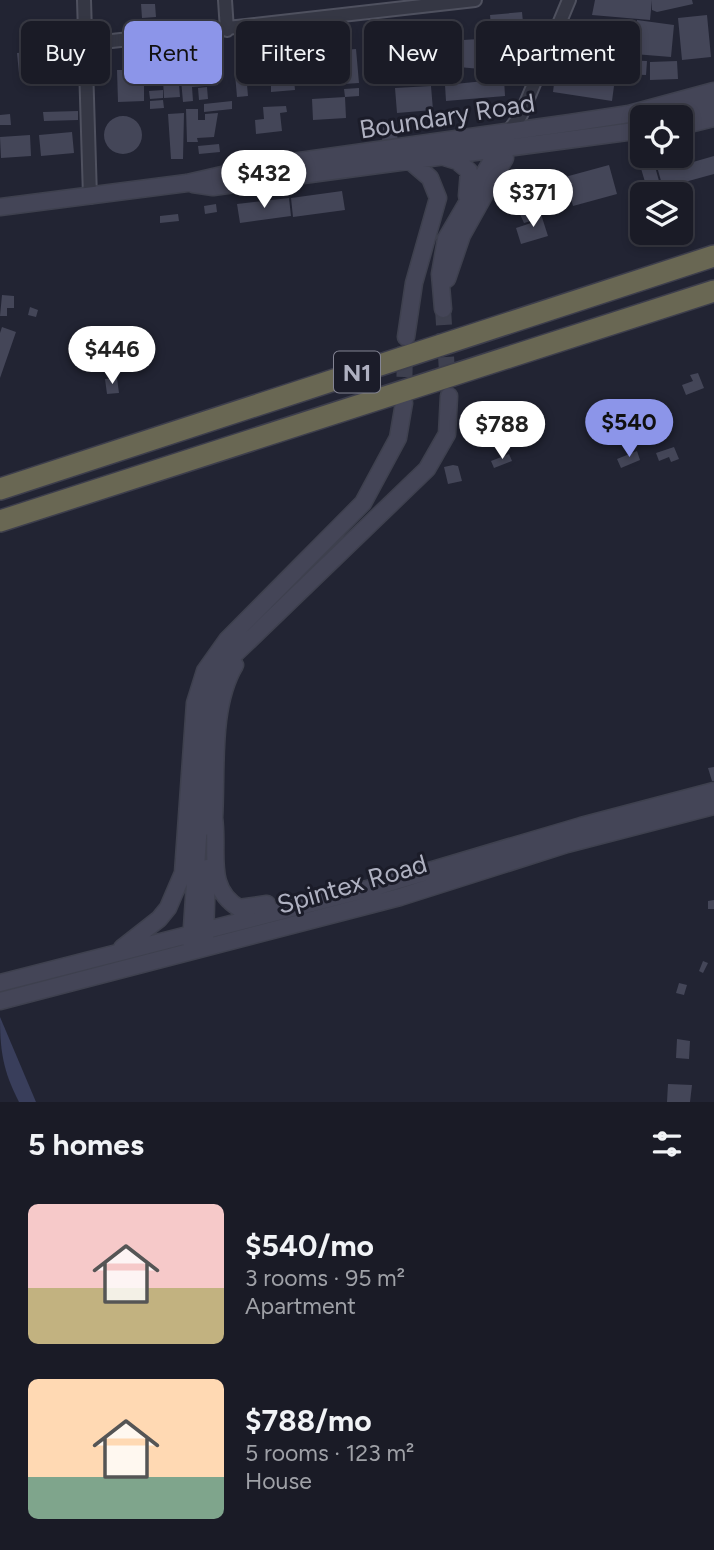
<!DOCTYPE html>
<meta charset="utf-8">
<style>
:root{--surface:#1a1b26;--page:#23242e;--text:#f1f3f6;--muted:#9fa1a7;--line:#383943;--accent:#8c95e9}
body{margin:0;font-family:Figtree,sans-serif;background:var(--page);color:var(--text);height:100vh;display:flex;flex-direction:column;font-size:26px;white-space:nowrap}
*{box-sizing:border-box;margin:0}
p{font-size:23px;color:var(--muted)}
.icon{flex:none;width:38px;height:38px;fill:none;stroke:currentColor;stroke-width:2;stroke-linecap:round;stroke-linejoin:round}
.map{position:relative;height:1102px;overflow:hidden}
.side{display:flex;flex-direction:column;background:var(--surface);flex:1}
.side>*{flex:none}
.hud{position:absolute;left:21px;top:21px;width:672px;height:63px;display:flex;gap:14px}
.buttons{position:absolute;left:630px;top:105px;display:grid;gap:14px}
.buttons a{display:grid;place-items:center;width:63px;height:63px;border-radius:10px;background:var(--surface);box-shadow:0 4px 10px #0003,0 0 0 2px var(--line);font-size:35px}
.price{position:absolute;translate:-50% -60px;padding:0 16px;border-radius:24px;background:#fff;color:#222;font-size:23px;line-height:46px;filter:drop-shadow(0 2px 4px #0008)}
.price::after{content:'';position:absolute;left:50%;top:42px;width:21px;height:16px;margin-left:-10px;background:inherit;clip-path:polygon(0 0,100% 0,50% 100%)}
.price.selected{background:var(--accent);color:#111}
ul{padding:0;list-style:none}
li{display:flex;align-items:center;gap:21px;height:175px;padding:0 28px}
li span{display:grid;place-items:center;flex:none;width:196px;height:140px;border-radius:10px;color:#555}
li>.icon{margin-inline-start:auto}
span .icon{width:84px;height:84px;fill:#fffc;stroke-width:1}
li b{font-size:30px}
h2{display:flex;justify-content:space-between;align-items:center;height:84px;padding:0 28px;font-size:30px}
.chip{padding:0 24px;border-radius:10px;background:var(--surface);box-shadow:0 4px 10px #0003,0 0 0 2px var(--line);font-size:24px;line-height:63px}
.chip.selected{background:var(--accent);color:#111}
.map>svg:first-child{display:block}
.water{fill:#393e5b}
.building{fill:#444658}
.lines{fill:none;stroke-linecap:round;stroke-linejoin:round}
.secondary-tunnel{stroke:#3e404f;stroke-width:16;stroke-dasharray:16 8;stroke-linecap:butt}
.minor-casing{stroke:#4f515f;stroke-width:16}
.secondary-casing{stroke:#3e404e;stroke-width:19}
.motorway-casing{stroke:#3d3e4c;stroke-width:24}
.minor{stroke:#353744;stroke-width:12}
.secondary{stroke:#444557;stroke-width:16}
.motorway{stroke:#696753;stroke-width:21}
.labels{text-anchor:middle;dominant-baseline:central;stroke-width:6;stroke-linejoin:round;paint-order:stroke}
.shield{fill:#1b1c29;stroke:#838493;stroke-width:2}
.shield-label{font-size:24px;font-weight:bold;fill:#afb1c1}
.street-label{font-size:26px;fill:#afb1c1;stroke:#1b1c29}
</style>
<div class="map">
<svg width="714" height="1102" viewBox="0 0 714 1102">
<rect width="100%" height="100%" fill="#222433"/>
<!-- water -->
<path class="water" d="M0,1017L36,1102H19C3,1071 0,1051 0,1017Z"/>
<!-- building -->
<path class="building" d="M595,0H652L650,20L592,15Z
M652,0H692L693,4L657,12L652,10Z
M141,4H155L156,17L142,18Z
M522,12L525,43L493,46L490,15Z
M707,15L711,57L682,60L678,18Z
M591,19L634,22L631,52L589,49Z
M637,20L674,25L671,57L634,54Z
M49,33V42L32,43V34Z
M479,39V41H486L488,63H480L481,69L458,67L456,45H464L463,40Z
M387,45H398L399,51L410,50L412,78L371,80L370,53L388,52Z
M453,46L454,69H438L437,49Z
M356,49L359,83L328,85L326,51Z
M53,50L55,71L19,74L17,53Z
M435,54L436,76L416,78L417,55Z
M177,59L180,97L164,98L162,60Z
M292,59L295,90L271,92V86H266L264,72L271,71L270,62Z
M619,60L647,61L646,75L619,74Z
M677,61L678,79L650,80V62Z
M201,66V70L217,69L218,85L192,87L193,101L183,102L180,68Z
M313,66L314,86H302L301,67Z
M117,70H125V78L144,75V101L118,102Z
M246,73L248,96L237,97L235,74Z
M555,76L614,86L612,101L553,92Z
M504,79L505,96L446,101L445,85Z
M431,86L433,110L397,113L395,88Z
M207,87L208,99L199,100L198,88Z
M359,88V96L345,97L344,89Z
M163,90V98L150,99L149,91Z
M345,97L346,118L313,120L312,99Z
M163,100L164,108L150,109V101Z
M232,101V109L204,112V104Z
M286,106L287,112L280,113L282,131L256,134L255,120L264,119L263,107Z
M186,109H198V120H205V114L218,113L214,137L197,138L198,142H187Z
M78,111V120L44,121L43,112Z
M184,113L183,159H171L168,114Z
M10,114L11,125H0V115Z
M104 135a19 19 0 1 1 38 0a19 19 0 1 1-38 0Z
M384,120H394L398,140L382,141Z
M72,132L74,153L41,156L39,135Z
M30,135L31,156L1,158L0,137Z
M219,144L220,152L199,154L198,146Z
M642,153V156H652L661,188L648,192L637,155Z
M654,156H668L672,168L714,156V174L663,188Z
M609,165L617,194L573,206L565,177Z
M342,191L345,210L293,217L291,198Z
M289,198L291,216L240,223L237,204Z
M216,204L217,212L205,214L204,206Z
M529,208L534,220L524,223L519,212Z
M539,208L548,236L521,244L516,228L537,221L533,209Z
M178,214L179,221L160,223V216Z
M642,218V234L638,235L633,221Z
M2,295L14,296V308H7V316H0Z
M30,307L38,310L36,317L28,315Z
M2,327L16,332L0,378V333Z
M698,373L704,388L686,395L682,385L693,381L690,375Z
M117,378L119,393L107,394L105,379Z
M493,413L494,419L486,420L485,415Z
M674,447L679,459L671,462L669,457L659,461L656,453Z
M637,451L640,460L621,468L617,459Z
M509,454L512,461L494,468L491,461Z
M453,465L458,466L462,481L448,484L444,467Z
M714,767V781H712L708,768Z
M714,900V909H708V901Z
M703,961L708,963L703,973L699,971Z
M679,983L687,985L684,995L676,993Z
M677,1039L690,1041L689,1059L676,1058Z
M668,1084L692,1085L690,1102H667Z"/>
<g class="lines">
<!-- secondary-tunnel -->
<path class="secondary-tunnel" d="M443,309L448,387
M404,401L405,347"/>
<defs>
<path id="minor" d="M84,0L90,197
M225,0L227,30
M85,44L475,0
M508,132L521,115L569,0"/>
<path id="secondary" d="M660,117L714,103
M681,126L714,118
M444,157L457,161L469,171L467,196
M193,184L213,187L642,130
M0,207L187,183L257,167L570,123L629,114L714,91
M447,279L462,235L505,158
M443,309L440,274L446,239L502,143
M406,337L414,283L438,198L430,178L409,160
M214,818C219,852 205,888 239,908L267,904
M211,828L214,818C217,770 210,707 235,665
M205,939L207,868
M191,942L206,720L213,686L235,654L427,469L447,434L449,396
M122,948L159,919L168,908L183,873L195,703L205,671L227,640L363,503L398,438L404,403
M0,983L375,887L581,826L714,791
M0,1001L400,897L567,844L714,806"/>
<path id="motorway" d="M0,489L714,256
M0,521L714,291"/>
</defs>
<!-- minor casing -->
<use href="#minor" class="minor-casing"/>
<!-- secondary casing -->
<use href="#secondary" class="secondary-casing"/>
<!-- motorway casing -->
<use href="#motorway" class="motorway-casing"/>
<!-- minor -->
<use href="#minor" class="minor"/>
<!-- secondary -->
<use href="#secondary" class="secondary"/>
<!-- motorway -->
<use href="#motorway" class="motorway"/>
</g>
<g class="labels">
<!-- shield labels -->
<rect class="shield" x="334" y="351.5" width="46" height="41" rx="5"/>
<g class="shield-label">
<text x="357" y="372">N1</text>
</g>
<!-- street labels -->
<g class="street-label">
<text transform="translate(447 116) rotate(-9)">Boundary Road</text>
<text transform="translate(352 884) rotate(-16)">Spintex Road</text>
</g>
</g>
</svg>
<div class="buttons">
<a><svg class="icon" aria-label="locate" viewBox="0 0 24 24"><circle cx="12" cy="12" r="6"/><path d="M12 2v4M12 18v4M2 12h4M18 12h4"/></svg></a>
<a><svg class="icon" aria-label="layers" viewBox="0 0 24 24"><path d="M12 4l9 5-9 5-9-5zM3 14l9 5 9-5"/></svg></a>
</div>
<b class="price" style="left:264px;top:210px">$432</b>
<b class="price" style="left:533px;top:229px">$371</b>
<b class="price" style="left:112px;top:386px">$446</b>
<b class="price selected" style="left:629px;top:459px">$540</b>
<b class="price" style="left:502px;top:461px">$788</b>
<div class="hud">
<a class="chip">Buy</a>
<a class="chip selected">Rent</a>
<a class="chip">Filters</a>
<a class="chip">New</a>
<a class="chip">Apartment</a>
</div>
</div>
<section class="side">
<h2>5 homes<svg class="icon" aria-label="filters" viewBox="0 0 24 24"><path d="M4 7h16M4 17h16"/><circle cx="9" cy="7" r="2"/><circle cx="15" cy="17" r="2"/></svg></h2>
<ul>
<li><span style="background:linear-gradient(#f6c9c9 60%,#c2b280 0)"><svg class="icon" aria-label="home" viewBox="0 0 24 24"><path d="M3 11l9-7 9 7M6 9v11h12V9"/></svg></span><div><b>$540/mo</b><p>3 rooms · 95 m²</p><p>Apartment</p></div></li>
<li><span style="background:linear-gradient(#ffd9b3 70%,#7fa58c 0)"><svg class="icon" aria-label="home" viewBox="0 0 24 24"><path d="M3 11l9-7 9 7M6 9v11h12V9"/></svg></span><div><b>$788/mo</b><p>5 rooms · 123 m²</p><p>House</p></div></li>
</ul>
</section>
